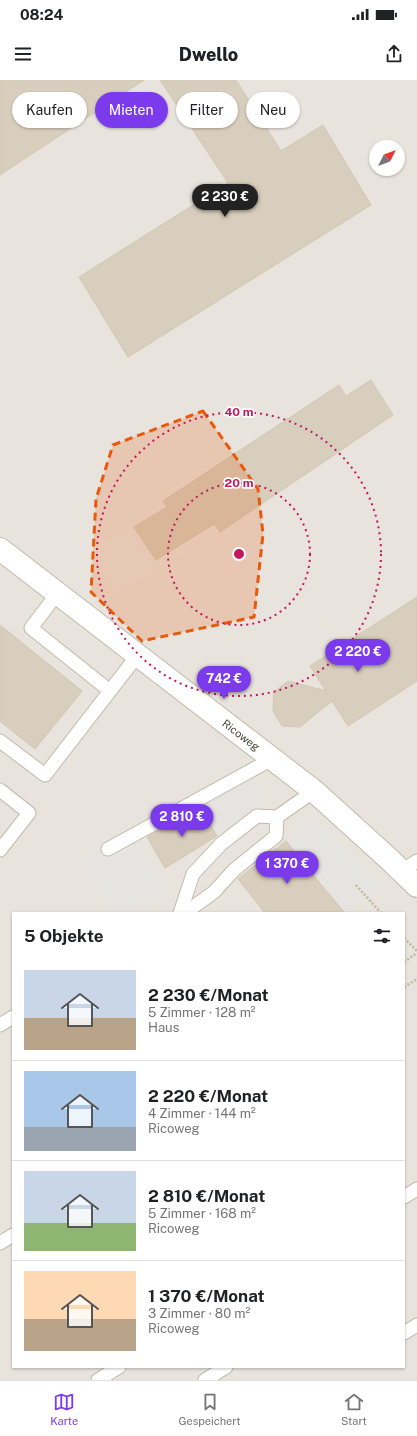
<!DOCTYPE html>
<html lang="de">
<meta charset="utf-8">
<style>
:root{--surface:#fff;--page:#f6f6f6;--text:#202124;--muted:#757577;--line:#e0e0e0;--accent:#7c3aed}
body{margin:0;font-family:"Public Sans",sans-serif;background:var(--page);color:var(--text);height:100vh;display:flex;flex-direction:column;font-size:15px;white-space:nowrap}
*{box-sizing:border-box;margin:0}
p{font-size:13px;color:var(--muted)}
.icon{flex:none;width:22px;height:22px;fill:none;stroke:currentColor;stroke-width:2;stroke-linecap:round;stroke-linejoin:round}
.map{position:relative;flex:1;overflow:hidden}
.details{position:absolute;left:12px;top:832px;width:393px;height:456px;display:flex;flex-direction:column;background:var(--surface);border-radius:0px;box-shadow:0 1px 3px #0004}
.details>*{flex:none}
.guide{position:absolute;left:12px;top:12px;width:393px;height:36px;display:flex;gap:8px}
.needle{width:26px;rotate:48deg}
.controls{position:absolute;left:369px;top:60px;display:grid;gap:8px}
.controls a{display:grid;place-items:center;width:36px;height:36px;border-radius:50%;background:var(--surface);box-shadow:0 1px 3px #0004;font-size:20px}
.price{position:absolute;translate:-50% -34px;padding:0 9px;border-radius:14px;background:var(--accent);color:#fff;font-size:13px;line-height:26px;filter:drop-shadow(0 1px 2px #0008)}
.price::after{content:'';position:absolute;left:50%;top:24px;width:12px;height:9px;margin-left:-6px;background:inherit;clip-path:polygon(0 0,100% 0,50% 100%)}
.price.on{background:#222;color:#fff}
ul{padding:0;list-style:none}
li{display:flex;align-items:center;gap:12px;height:100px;padding:0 12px}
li+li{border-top:1px solid var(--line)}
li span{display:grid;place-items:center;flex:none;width:112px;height:80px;border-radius:0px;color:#555}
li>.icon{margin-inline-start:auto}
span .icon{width:48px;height:48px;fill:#fffc;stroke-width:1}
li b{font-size:17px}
h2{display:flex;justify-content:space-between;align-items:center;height:48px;padding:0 12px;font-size:17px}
.chip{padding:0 14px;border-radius:18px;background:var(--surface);box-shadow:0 1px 3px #0004;font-size:14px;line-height:36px}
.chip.on{background:var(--accent);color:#fff}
.status{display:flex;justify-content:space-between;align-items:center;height:28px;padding:0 20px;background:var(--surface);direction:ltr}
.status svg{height:11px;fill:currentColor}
header{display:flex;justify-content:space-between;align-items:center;height:52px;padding:0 12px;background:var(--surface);font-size:18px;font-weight:800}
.tabs{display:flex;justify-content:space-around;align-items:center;height:56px;border-top:1px solid var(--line);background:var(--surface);font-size:11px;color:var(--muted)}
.tabs a{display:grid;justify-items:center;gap:2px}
.tabs .on{color:var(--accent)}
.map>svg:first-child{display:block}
.industrial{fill:#e8e3dd;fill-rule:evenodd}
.parking{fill:#e6e4e0}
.building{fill:#d8cebd;stroke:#d3c7b0}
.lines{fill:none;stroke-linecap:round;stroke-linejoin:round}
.service-casing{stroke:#c1baaa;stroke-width:15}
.minor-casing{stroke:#c1baaa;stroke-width:24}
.path{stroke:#c4b79b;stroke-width:2.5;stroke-dasharray:2 2;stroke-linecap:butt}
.service{stroke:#fff;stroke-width:13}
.minor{stroke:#fff;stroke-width:22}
.marked{fill:#e8590c;fill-opacity:0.2;stroke:#e8590c;stroke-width:3;stroke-dasharray:8 5;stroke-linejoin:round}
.ring{fill:none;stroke:#c2185b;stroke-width:2;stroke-dasharray:2 4}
.labels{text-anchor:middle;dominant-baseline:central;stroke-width:3.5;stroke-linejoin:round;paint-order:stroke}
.street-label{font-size:11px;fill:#494336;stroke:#fff}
.centre{fill:#c2185b;stroke:#fff;stroke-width:2}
.ring-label{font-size:12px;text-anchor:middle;font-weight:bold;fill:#c2185b;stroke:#fff;stroke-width:3.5;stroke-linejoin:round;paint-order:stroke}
</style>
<div class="status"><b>08:24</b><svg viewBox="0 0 49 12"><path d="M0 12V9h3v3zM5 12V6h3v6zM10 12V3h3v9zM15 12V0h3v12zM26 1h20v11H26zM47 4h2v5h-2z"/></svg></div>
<header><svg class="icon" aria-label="menu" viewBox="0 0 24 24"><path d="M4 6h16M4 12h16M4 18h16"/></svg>Dwello<svg class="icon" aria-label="share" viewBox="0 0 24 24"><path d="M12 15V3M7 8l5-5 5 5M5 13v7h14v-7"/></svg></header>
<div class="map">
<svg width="417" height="1300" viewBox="0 0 417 1300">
<rect width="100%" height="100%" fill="#f5f2e9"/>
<!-- industrial -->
<path class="industrial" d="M0,0H417V1300H0ZM376,67H398V89H376ZM13,833H404V1287H13Z"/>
<!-- parking -->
<path class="parking" d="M128,448L152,484L189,462L192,467L117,514L90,473Z
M238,689L262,712L263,721L217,756L193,715Z
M314,738L382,804L369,816L363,819L346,833L286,761Z
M131,749L167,811L130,833H110L80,778Z"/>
<!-- building -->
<path class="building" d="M0,0H144L0,95Z
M160,0H236L281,71L323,45L371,125L128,277L79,197L228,103Z
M371,300L393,335L220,452L214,444L156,480L134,447L167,427L163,421L339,305L346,316Z
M417,517V601L348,646L332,621L300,647L282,646L273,631L274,612L288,601L326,611L310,586Z
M0,545L82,611L35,669L0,641Z
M200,728L217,756L165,788L147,757Z
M286,761L313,795L345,833H265L238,799Z"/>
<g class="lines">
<defs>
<path id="service" d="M57,514L31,548L110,611
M0,661L45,695L137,576
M0,710L29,733L0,770
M108,769L272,679
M402,791L417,781
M180,833L193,794L221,764L257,736L277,737L314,711
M185,833L214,812L234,790L276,756L277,737
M0,945L13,937
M404,1117L417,1109
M0,1163L13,1155
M404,1253L417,1245
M98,1300L119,1287
M205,1300L226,1287"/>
<path id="minor" d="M0,469L314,711L389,779L417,806"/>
</defs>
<!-- service casing -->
<use href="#service" class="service-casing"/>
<!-- minor casing -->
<use href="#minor" class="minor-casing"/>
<!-- path -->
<path class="path" d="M356,805L381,833
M404,858L417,871
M404,882L417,873
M404,907L417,899"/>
<!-- service -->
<use href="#service" class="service"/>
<!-- minor -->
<use href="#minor" class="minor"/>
</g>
<!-- marked area -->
<path class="marked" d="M203,331L258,409L263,454L254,537L142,561L91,512L96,419L113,365Z"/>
<!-- distance rings -->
<g class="ring">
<circle cx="239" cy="474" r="71"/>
<circle cx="239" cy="474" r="142"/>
</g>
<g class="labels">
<!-- street labels -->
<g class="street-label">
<text transform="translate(241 655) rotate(37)">Ricoweg</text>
</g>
</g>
<circle cx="239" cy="474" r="6" class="centre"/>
<g class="ring-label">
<text x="239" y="336">40 m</text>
<text x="239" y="407">20 m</text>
</g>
</svg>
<div class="controls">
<a><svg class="needle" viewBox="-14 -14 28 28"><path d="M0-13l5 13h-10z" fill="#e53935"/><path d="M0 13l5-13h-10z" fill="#757577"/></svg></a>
</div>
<b class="price on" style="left:225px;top:138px">2 230 €</b>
<b class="price" style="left:358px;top:593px">2 220 €</b>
<b class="price" style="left:224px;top:620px">742 €</b>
<b class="price" style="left:182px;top:758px">2 810 €</b>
<b class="price" style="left:287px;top:805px">1 370 €</b>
<div class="guide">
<a class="chip">Kaufen</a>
<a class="chip on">Mieten</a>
<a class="chip">Filter</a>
<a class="chip">Neu</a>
</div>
<section class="details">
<h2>5 Objekte<svg class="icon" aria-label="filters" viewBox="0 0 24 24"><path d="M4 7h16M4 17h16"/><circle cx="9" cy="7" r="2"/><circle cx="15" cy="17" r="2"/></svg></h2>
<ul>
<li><span style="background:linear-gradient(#c9d6e8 60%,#b9a48a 0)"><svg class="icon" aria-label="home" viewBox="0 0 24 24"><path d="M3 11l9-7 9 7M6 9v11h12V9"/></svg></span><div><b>2 230 €/Monat</b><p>5 Zimmer · 128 m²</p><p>Haus</p></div></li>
<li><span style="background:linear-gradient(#a9c7e8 70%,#9aa5b1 0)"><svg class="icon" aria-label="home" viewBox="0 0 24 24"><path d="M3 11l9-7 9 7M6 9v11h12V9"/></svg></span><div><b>2 220 €/Monat</b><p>4 Zimmer · 144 m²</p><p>Ricoweg</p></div></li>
<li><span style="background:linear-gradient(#c9d6e8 65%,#8fb573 0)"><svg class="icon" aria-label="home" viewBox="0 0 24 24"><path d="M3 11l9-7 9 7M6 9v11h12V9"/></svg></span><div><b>2 810 €/Monat</b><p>5 Zimmer · 168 m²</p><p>Ricoweg</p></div></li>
<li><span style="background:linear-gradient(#ffd9b3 60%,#b9a48a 0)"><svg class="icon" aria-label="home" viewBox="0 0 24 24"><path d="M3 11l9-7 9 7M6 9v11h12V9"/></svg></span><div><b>1 370 €/Monat</b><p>3 Zimmer · 80 m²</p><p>Ricoweg</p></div></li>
</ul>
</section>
</div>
<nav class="tabs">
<a class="on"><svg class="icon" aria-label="map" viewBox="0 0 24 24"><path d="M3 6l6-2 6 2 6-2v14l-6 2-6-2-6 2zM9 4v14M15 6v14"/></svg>Karte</a>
<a><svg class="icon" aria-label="saved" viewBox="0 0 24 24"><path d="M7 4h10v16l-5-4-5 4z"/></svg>Gespeichert</a>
<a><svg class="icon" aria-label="home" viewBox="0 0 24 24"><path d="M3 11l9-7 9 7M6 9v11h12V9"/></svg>Start</a>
</nav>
